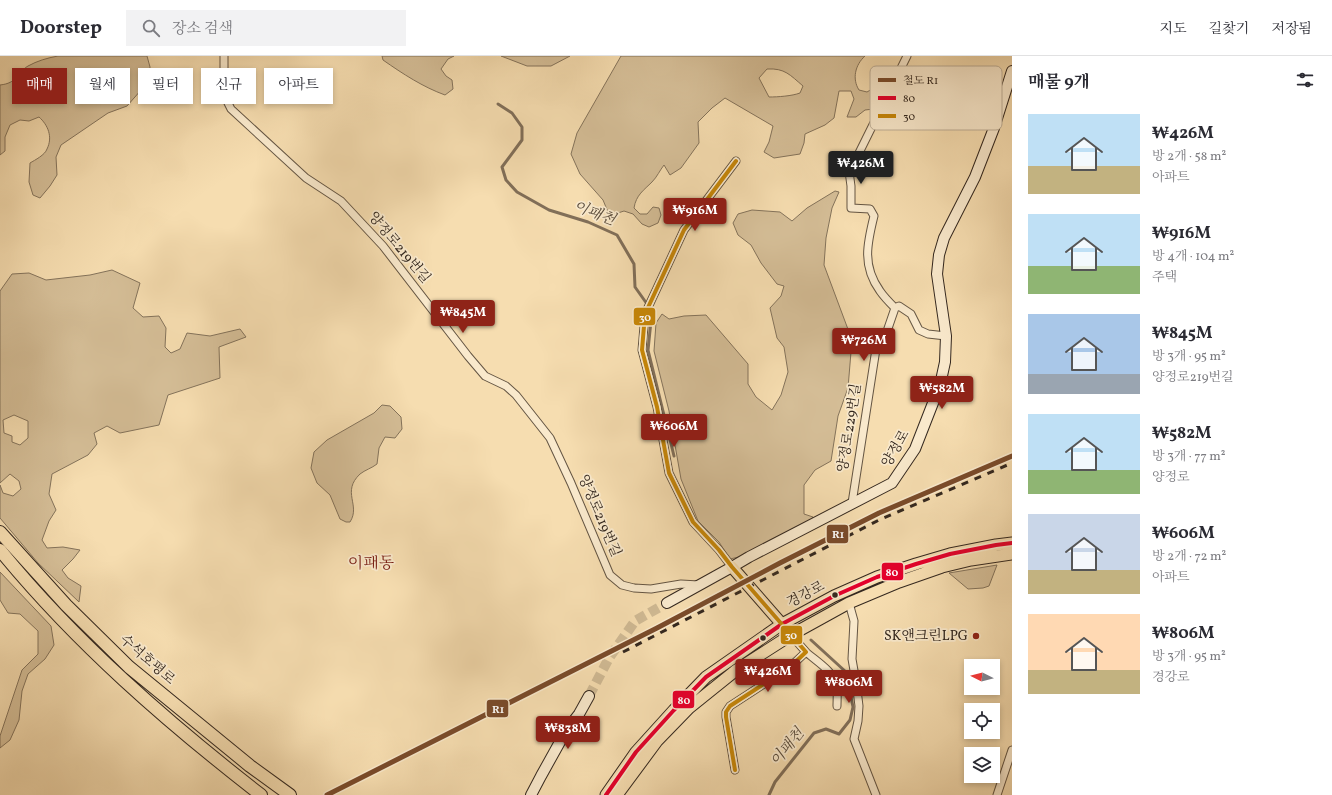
<!DOCTYPE html>
<html lang="ko">
<meta charset="utf-8">
<style>
:root{--surface:#fff;--page:#f2f2f3;--text:#2b2b33;--muted:#7c7c81;--line:#e1e1e2;--accent:#8f2418}
body{margin:0;font-family:Vollkorn,"Noto Serif KR",serif;background:var(--page);color:var(--text);height:100vh;display:flex;flex-direction:column;font-size:15px;white-space:nowrap}
*{box-sizing:border-box;margin:0}
p{font-size:13px;color:var(--muted)}
.icon{flex:none;width:22px;height:22px;fill:none;stroke:currentColor;stroke-width:2;stroke-linecap:round;stroke-linejoin:round}
.map{position:relative;flex:1;overflow:hidden}
.sheet{display:flex;flex-direction:column;background:var(--surface);width:320px}
.sheet>*{flex:none}
.top-card{position:absolute;left:12px;top:12px;width:380px;height:36px;display:flex;gap:8px}
.needle{width:26px;rotate:276deg}
.fabs{position:absolute;left:964px;top:603px;display:grid;gap:8px}
.fabs a{display:grid;place-items:center;width:36px;height:36px;border-radius:0px;background:var(--surface);box-shadow:0 2px 6px #0003;font-size:20px}
.price{position:absolute;translate:-50% -34px;padding:0 9px;border-radius:4px;background:var(--accent);color:#fff;font-size:13px;line-height:26px;filter:drop-shadow(0 1px 2px #0008)}
.price::after{content:'';position:absolute;left:50%;top:24px;width:12px;height:9px;margin-left:-6px;background:inherit;clip-path:polygon(0 0,100% 0,50% 100%)}
.price.current{background:#222;color:#fff}
ul{padding:0;list-style:none}
li{display:flex;align-items:center;gap:12px;height:100px;padding:0 16px}
li span{display:grid;place-items:center;flex:none;width:112px;height:80px;border-radius:0px;color:#555}
li>.icon{margin-inline-start:auto}
span .icon{width:48px;height:48px;fill:#fffc;stroke-width:1}
li b{font-size:17px}
h2{display:flex;justify-content:space-between;align-items:center;height:48px;padding:0 16px;font-size:17px}
.chip{padding:0 14px;border-radius:0px;background:var(--surface);box-shadow:0 2px 6px #0003;font-size:14px;line-height:36px}
.chip.current{background:var(--accent);color:#fff}
header{display:flex;align-items:center;gap:24px;box-sizing:border-box;height:56px;padding:0 20px;background:var(--surface);border-bottom:1px solid var(--line)}
header strong{font-size:19px}
nav{display:flex;gap:22px;margin-inline-start:auto;font-size:14px}
.search{width:280px;height:36px;background:var(--page);display:flex;align-items:center;gap:10px;box-sizing:border-box;padding:0 14px;border-radius:0px;color:var(--muted);font-size:15px}
main{display:flex;flex:1;min-height:0}
.map>svg:first-child{display:block}
.green{fill:#d5be97;stroke:#84735b;fill-rule:evenodd}
.lines{fill:none;stroke-linecap:round;stroke-linejoin:round}
.stream{stroke:#816f59;stroke-width:3}
.secondary-tunnel{stroke:#cfb993;stroke-width:10;stroke-dasharray:10 5;stroke-linecap:butt}
.minor-casing{stroke:#645543;stroke-width:9}
.secondary-casing{stroke:#34281f;stroke-width:12}
.primary-casing{stroke:#34281f;stroke-width:13}
.trunk-casing{stroke:#34281f;stroke-width:14}
.minor{stroke:#f9e9cc;stroke-width:7}
.secondary{stroke:#f9e9cc;stroke-width:10}
.primary{stroke:#f6ddb0;stroke-width:11}
.trunk{stroke:#f6ddb0;stroke-width:12}
.rail{stroke:#34281f;stroke-width:3;stroke-dasharray:7 7;stroke-linecap:butt}
.bus-1-casing{stroke:#f9e9cc;stroke-width:7}
.bus-2-casing{stroke:#f9e9cc;stroke-width:7}
.bus-1{stroke:#e4002b;stroke-width:4}
.bus-2{stroke:#c68608;stroke-width:4}
.rail-1-casing{stroke:#f9e9cc;stroke-width:8}
.rail-1{stroke:#7a4b2a;stroke-width:5}
.bus-dot{fill:#34281f;stroke:#f9e9cc;stroke-width:1.5}
.poi-dot{fill:#8f2418;stroke:#f9e9cc;stroke-width:1.5}
.labels{text-anchor:middle;dominant-baseline:central;stroke-width:3.5;stroke-linejoin:round;paint-order:stroke}
.street-label{font-size:14px;fill:#34281f;stroke:#f9e9cc}
.poi-label{font-size:14px;fill:#34281f;stroke:#f9e9cc;text-anchor:end}
.water-label{font-size:15px;font-style:italic;fill:#5a4c3c;stroke:#f9e9cc}
.quarter-label{font-size:16px;fill:#7a1f14;stroke:#f9e9cc}
.key{fill:#f9e9cc;stroke:#beaf98;stroke-width:1}
.key-label{font-size:11px;fill:#34281f}
.line-badge{stroke:#f9e9cc;stroke-width:1.5}
.badge-label{font-size:11px;text-anchor:middle;font-weight:bold;fill:#fff}
</style>
<header>
<strong>Doorstep</strong>
<div class="search"><svg class="icon" aria-label="search" viewBox="0 0 24 24"><circle cx="10" cy="10" r="6"/><path d="M15 15l6 6"/></svg>장소 검색</div>
<nav><a>지도</a><a>길찾기</a><a>저장됨</a></nav>
</header>
<main>
<div class="map">
<svg width="1012" height="739" viewBox="0 0 1012 739">
<rect width="100%" height="100%" fill="#f6ddb0"/>
<filter id="stains"><feTurbulence type="fractalNoise" baseFrequency=".005" numOctaves="4"/><feColorMatrix values="0 0 0 0 .2 0 0 0 0 .09 0 0 0 0 .02 0 0 0 .5 -.17"/></filter>
<radialGradient id="worn" r=".72"><stop offset=".6" stop-color="#630" stop-opacity="0"/><stop offset="1" stop-color="#630" stop-opacity=".3"/></radialGradient>
<!-- green -->
<path class="green" d="M58,0H147L150,11L149,25L127,50L108,57L61,89L56,101L57,119L50,130L40,142L33,139L29,126L30,107C35,104 45,99 47,93C53,81 48,69 39,61L29,65L20,64L10,69L5,81V95L0,99V29C18,27 15,18 28,10C37,5 47,2 58,0Z
M382,0H454L448,3L441,13L446,20L452,24L453,33L445,39C423,31 403,18 383,4Z
M501,0H570L551,10H527Z
M621,0H865C855,9 852,23 859,34L867,36C875,32 882,25 891,22L874,53L865,54L856,61H847L854,43L851,35H839L834,62L825,69L805,78L804,87L800,98L774,102L764,96L769,86L773,70L725,42L712,52L698,66L699,87L681,112L670,119L664,109C660,114 657,121 652,126C644,134 636,139 634,152L640,158H647L653,151L659,152L661,159L658,167L649,171L642,168L633,158L624,155L615,158L608,156L603,144L580,118L571,98L577,77ZM767,13C785,12 790,19 803,30L800,37C792,40 778,41 769,41L759,22Z
M835,135L839,136L832,152L826,182L824,209L852,284L848,332L838,360L831,405L815,414L804,429V458L813,461L808,467L743,500L730,503L719,486L698,465L681,423L669,355L654,295L656,267L662,258L669,263L684,260L706,259L748,308V328L756,341L772,354L781,339L788,316L784,291L777,282L770,252L781,240L784,230L777,228L761,207L751,189L738,179L733,167L738,158L752,154L780,156L792,165L807,152Z
M112,214L140,227L133,252L143,261L159,260L166,272L165,291L171,297L180,293L187,277L210,280L240,273L246,281L219,291L220,322L168,339L159,369L120,377L107,370L94,377L97,388L88,399L52,418L49,438L56,454L49,465L42,484L47,492L63,491L80,494L73,503L62,514L68,522L81,530L79,546L38,507L0,462V429L3,437L13,440L21,433L19,425L10,418L0,427V235L12,218L29,217L46,224L90,219ZM14,359L28,365V382L20,389L12,386V380L4,377L3,364Z
M382,349L390,350L401,361L402,373L395,382L385,381L379,392L377,408C372,412 365,414 360,418C341,436 361,449 350,466H346L340,463L330,439L317,427L311,412L314,396L327,384L374,357Z
M997,509L989,530L983,532L968,533L949,517Z
M0,516L51,570L54,589L45,603L28,618L22,635L19,664L10,684L0,692V680L22,614L38,598V575L20,558L8,557L0,544Z"/>
<g class="lines">
<!-- stream -->
<path class="stream" d="M498,48L512,57L522,71V84L502,111L506,124L517,136L549,154L588,166L617,179L634,208L635,231L652,255L648,294L674,400
M769,739L775,726L814,677L826,673L839,678L850,664L853,651L846,616L811,584"/>
<!-- secondary-tunnel -->
<path class="secondary-tunnel" d="M589,640L609,602L635,565L667,547"/>
<defs>
<path id="minor" d="M224,0V39L231,53L306,122L341,145L383,190L468,300L485,320L506,330L516,339L550,382L571,427L610,519L622,529L634,532L651,533L681,528L699,529
M895,252C890,247 884,241 880,235C862,210 867,188 874,160L870,153L851,152V130L848,108L855,105L907,0
M852,447L876,293L884,284L895,252L899,250L911,258L919,274L928,278L946,280
M732,511L719,494L693,466L669,417L657,351L642,294L645,258L684,174L736,105
M849,547L854,565L852,603L856,626L859,650L858,665L854,683L876,739
M806,596C816,605 833,615 836,628C838,635 837,643 837,650
M735,714L726,661V656L730,650L790,611L806,596L791,579
M997,739L1012,694"/>
<path id="secondary" d="M667,547L732,511L749,501L892,427L915,393L940,329L945,306L946,280L937,218L939,199L944,182L975,121L994,72L1012,15
M531,739L541,720L566,675L579,658L589,640"/>
<path id="primary" d="M732,511L787,574
M606,739L636,696L674,654L706,621L782,568L834,540L877,521L916,508L950,498L996,489L1012,487
M617,739L657,685L689,652L735,615L791,579L849,547L899,526L942,511L971,504L1012,498"/>
<path id="trunk" d="M0,476L66,549L129,611L250,710L290,739
M0,494C76,587 167,666 261,739"/>
</defs>
<!-- minor casing -->
<use href="#minor" class="minor-casing"/>
<!-- secondary casing -->
<use href="#secondary" class="secondary-casing"/>
<!-- primary casing -->
<use href="#primary" class="primary-casing"/>
<!-- trunk casing -->
<use href="#trunk" class="trunk-casing"/>
<!-- minor -->
<use href="#minor" class="minor"/>
<!-- secondary -->
<use href="#secondary" class="secondary"/>
<!-- primary -->
<use href="#primary" class="primary"/>
<!-- trunk -->
<use href="#trunk" class="trunk"/>
<!-- rail -->
<path class="rail" d="M623,596L881,463L1012,407"/>
<defs>
<path id="bus-1" d="M606,739L636,696L674,654L706,621L782,568L834,540L877,521L916,508L950,498L996,489L1012,487"/>
<path id="bus-2" d="M735,714L726,661V656L730,650L790,611L806,596L732,511L719,494L693,466L669,417L657,351L642,294L645,258L684,174L736,105"/>
</defs>
<!-- bus-1 casing -->
<use href="#bus-1" class="bus-1-casing"/>
<!-- bus-2 casing -->
<use href="#bus-2" class="bus-2-casing"/>
<!-- bus-1 -->
<use href="#bus-1" class="bus-1"/>
<!-- bus-2 -->
<use href="#bus-2" class="bus-2"/>
<defs>
<path id="rail-1" d="M327,739L657,572L780,507L879,457L1012,400"/>
</defs>
<!-- rail-1 casing -->
<use href="#rail-1" class="rail-1-casing"/>
<!-- rail-1 -->
<use href="#rail-1" class="rail-1"/>
</g>
<!-- markers -->
<g class="bus-dot">
<circle cx="835" cy="539" r="3.5"/>
<circle cx="763" cy="582" r="3.5"/>
</g>
<circle class="poi-dot" cx="976" cy="580" r="4"/>
<g class="labels">
<!-- street labels -->
<g class="street-label">
<text transform="translate(399 192) rotate(50)">양정로219번길</text>
<text transform="translate(850 372) rotate(-81)">양정로229번길</text>
<text transform="translate(896 393) rotate(-60)">양정로</text>
<text transform="translate(599 460) rotate(67)">양정로219번길</text>
<text transform="translate(806 539) rotate(-28)">경강로</text>
<text transform="translate(147 604) rotate(41)">수석호평로</text>
</g>
<!-- poi labels -->
<g class="poi-label">
<text x="968" y="580">SK앤크린LPG</text>
</g>
<!-- water labels -->
<g class="water-label">
<text transform="translate(594 158) rotate(21)">이패천</text>
<text transform="translate(788 692) rotate(-51)">이패천</text>
</g>
<!-- quarter labels -->
<g class="quarter-label">
<text x="371" y="508">이패동</text>
</g>
</g>
<!-- legend -->
<rect x="870" y="10" width="132" height="64" rx="6" class="key"/>
<rect x="878" y="22" width="18" height="4" fill="#7a4b2a"/>
<rect x="878" y="40" width="18" height="4" fill="#e4002b"/>
<rect x="878" y="58" width="18" height="4" fill="#c68608"/>
<g class="key-label">
<text x="903" y="28">철도 R1</text>
<text x="903" y="46">80</text>
<text x="903" y="64">30</text>
</g>
<g class="line-badge">
<rect x="633" y="251" width="23" height="19" rx="4" fill="#c68608"/>
<rect x="826" y="468" width="23" height="20" rx="4" fill="#7a4b2a"/>
<rect x="881" y="506" width="23" height="19" rx="4" fill="#e4002b"/>
<rect x="780" y="569" width="23" height="20" rx="4" fill="#c68608"/>
<rect x="672" y="634" width="23" height="19" rx="4" fill="#e4002b"/>
<rect x="486" y="643" width="23" height="19" rx="4" fill="#7a4b2a"/>
</g>
<g class="badge-label">
<text x="645" y="265">30</text>
<text x="838" y="482">R1</text>
<text x="892" y="520">80</text>
<text x="791" y="583">30</text>
<text x="684" y="648">80</text>
<text x="498" y="657">R1</text>
</g>
<rect width="100%" height="100%" filter="url(#stains)"/>
<rect width="100%" height="100%" fill="url(#worn)"/>
</svg>
<div class="fabs">
<a><svg class="needle" viewBox="-14 -14 28 28"><path d="M0-13l5 13h-10z" fill="#e53935"/><path d="M0 13l5-13h-10z" fill="#7c7c81"/></svg></a>
<a><svg class="icon" aria-label="locate" viewBox="0 0 24 24"><circle cx="12" cy="12" r="6"/><path d="M12 2v4M12 18v4M2 12h4M18 12h4"/></svg></a>
<a><svg class="icon" aria-label="layers" viewBox="0 0 24 24"><path d="M12 4l9 5-9 5-9-5zM3 14l9 5 9-5"/></svg></a>
</div>
<b class="price current" style="left:861px;top:129px">₩426M</b>
<b class="price" style="left:695px;top:176px">₩916M</b>
<b class="price" style="left:463px;top:278px">₩845M</b>
<b class="price" style="left:864px;top:306px">₩726M</b>
<b class="price" style="left:942px;top:354px">₩582M</b>
<b class="price" style="left:674px;top:392px">₩606M</b>
<b class="price" style="left:768px;top:637px">₩426M</b>
<b class="price" style="left:849px;top:648px">₩806M</b>
<b class="price" style="left:568px;top:694px">₩838M</b>
<div class="top-card">
<a class="chip current">매매</a>
<a class="chip">월세</a>
<a class="chip">필터</a>
<a class="chip">신규</a>
<a class="chip">아파트</a>
</div>
</div>
<section class="sheet">
<h2>매물 9개<svg class="icon" aria-label="filters" viewBox="0 0 24 24"><path d="M4 7h16M4 17h16"/><circle cx="9" cy="7" r="2"/><circle cx="15" cy="17" r="2"/></svg></h2>
<ul>
<li><span style="background:linear-gradient(#bfe0f5 65%,#c2b280 0)"><svg class="icon" aria-label="home" viewBox="0 0 24 24"><path d="M3 11l9-7 9 7M6 9v11h12V9"/></svg></span><div><b>₩426M</b><p>방 2개 · 58 m²</p><p>아파트</p></div></li>
<li><span style="background:linear-gradient(#bfe0f5 65%,#8fb573 0)"><svg class="icon" aria-label="home" viewBox="0 0 24 24"><path d="M3 11l9-7 9 7M6 9v11h12V9"/></svg></span><div><b>₩916M</b><p>방 4개 · 104 m²</p><p>주택</p></div></li>
<li><span style="background:linear-gradient(#a9c7e8 75%,#9aa5b1 0)"><svg class="icon" aria-label="home" viewBox="0 0 24 24"><path d="M3 11l9-7 9 7M6 9v11h12V9"/></svg></span><div><b>₩845M</b><p>방 3개 · 95 m²</p><p>양정로219번길</p></div></li>
<li><span style="background:linear-gradient(#bfe0f5 70%,#8fb573 0)"><svg class="icon" aria-label="home" viewBox="0 0 24 24"><path d="M3 11l9-7 9 7M6 9v11h12V9"/></svg></span><div><b>₩582M</b><p>방 3개 · 77 m²</p><p>양정로</p></div></li>
<li><span style="background:linear-gradient(#c9d6e8 70%,#c2b280 0)"><svg class="icon" aria-label="home" viewBox="0 0 24 24"><path d="M3 11l9-7 9 7M6 9v11h12V9"/></svg></span><div><b>₩606M</b><p>방 2개 · 72 m²</p><p>아파트</p></div></li>
<li><span style="background:linear-gradient(#ffd9b3 70%,#c2b280 0)"><svg class="icon" aria-label="home" viewBox="0 0 24 24"><path d="M3 11l9-7 9 7M6 9v11h12V9"/></svg></span><div><b>₩806M</b><p>방 3개 · 95 m²</p><p>경강로</p></div></li>
</ul>
</section>
</main>
